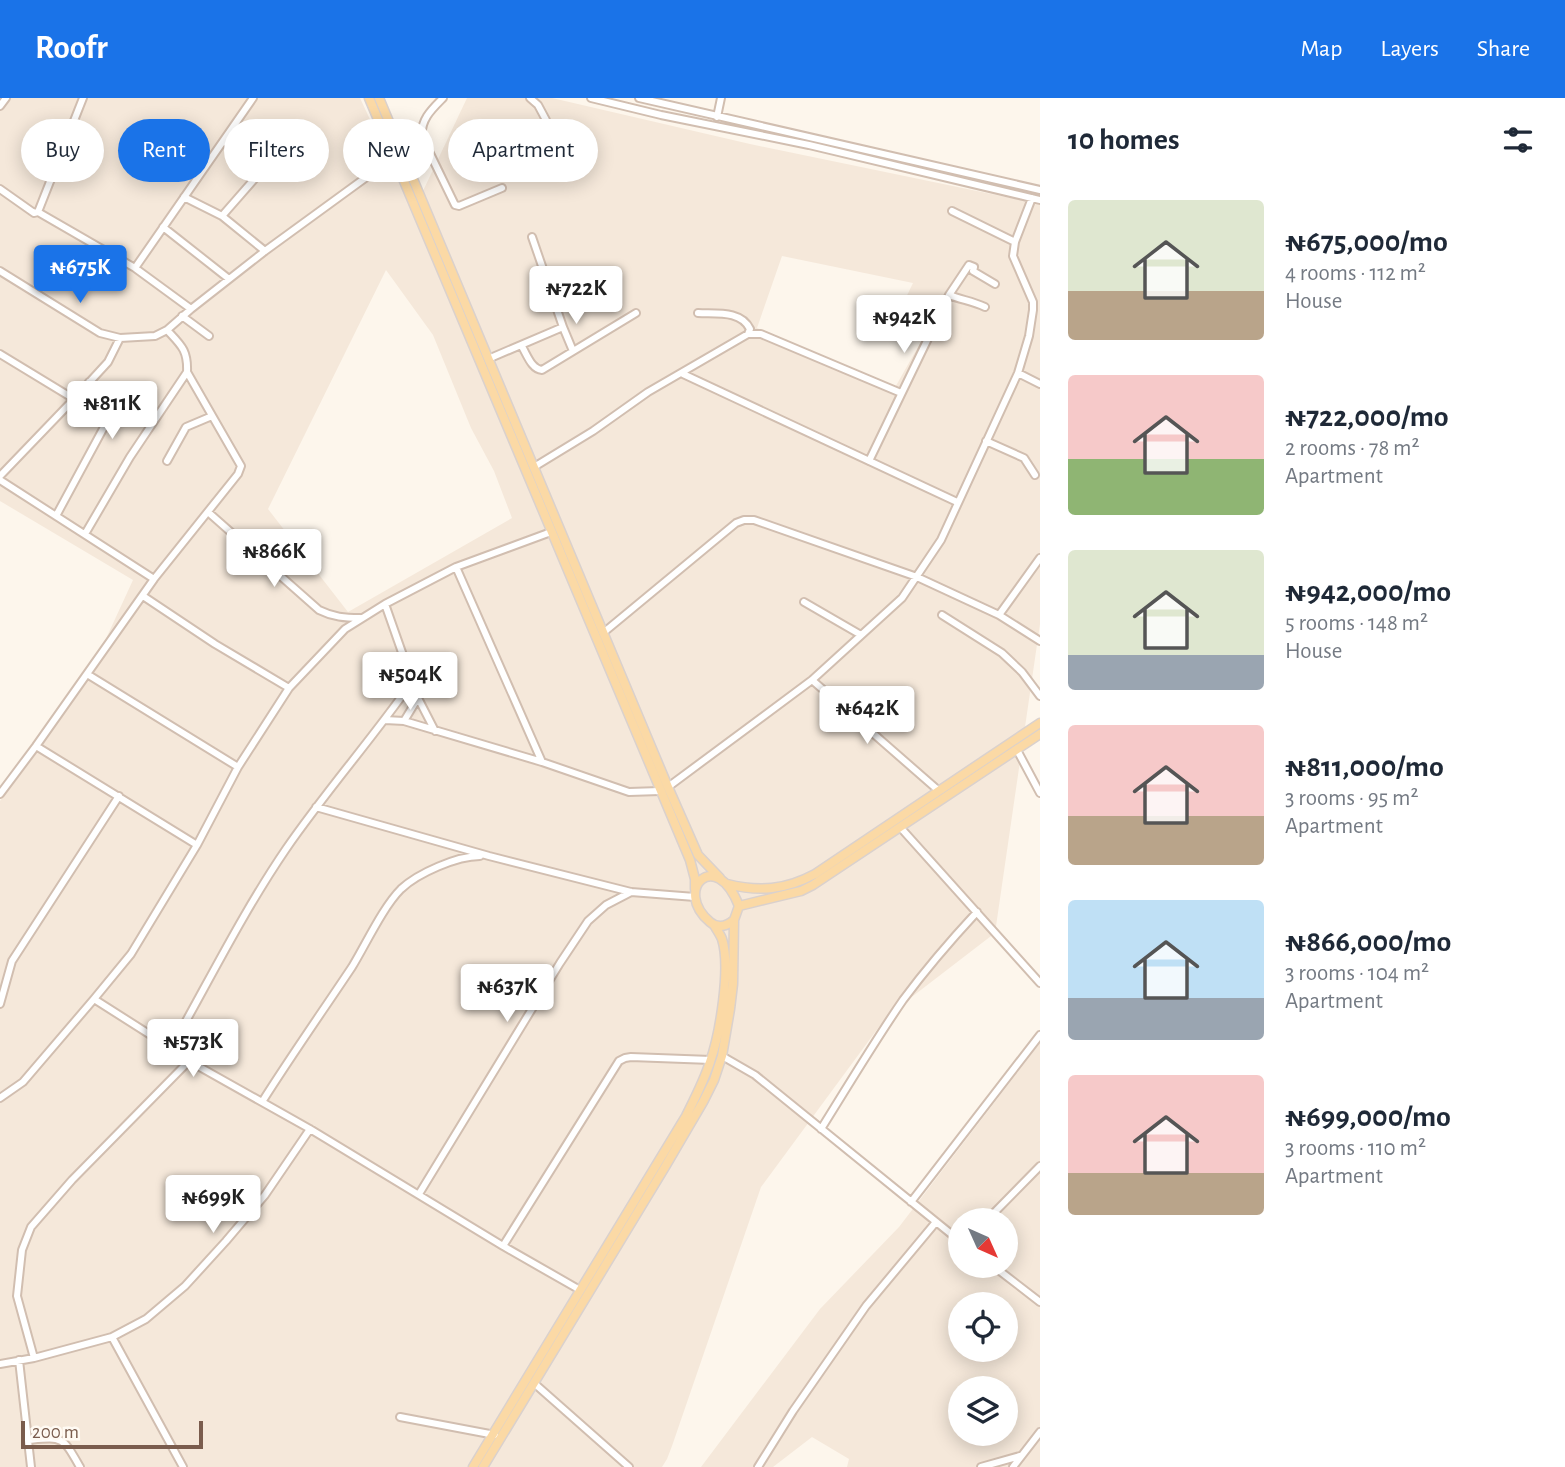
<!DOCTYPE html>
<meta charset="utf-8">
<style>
:root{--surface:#fff;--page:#f6f6f7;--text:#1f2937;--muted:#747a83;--accent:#1a73e8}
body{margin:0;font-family:"Alegreya Sans",sans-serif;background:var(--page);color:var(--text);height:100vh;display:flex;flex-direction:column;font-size:26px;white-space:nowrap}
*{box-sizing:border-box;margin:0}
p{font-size:23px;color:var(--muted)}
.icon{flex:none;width:38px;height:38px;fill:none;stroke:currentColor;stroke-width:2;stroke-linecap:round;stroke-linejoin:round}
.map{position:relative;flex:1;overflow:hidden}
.details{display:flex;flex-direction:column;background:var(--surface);width:525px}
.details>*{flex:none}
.guide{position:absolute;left:21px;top:21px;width:665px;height:63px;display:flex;gap:14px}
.needle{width:46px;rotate:135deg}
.buttons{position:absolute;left:948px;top:1110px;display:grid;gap:14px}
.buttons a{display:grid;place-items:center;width:70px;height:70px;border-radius:50%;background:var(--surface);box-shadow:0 4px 18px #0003;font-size:35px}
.scale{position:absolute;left:21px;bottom:18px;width:182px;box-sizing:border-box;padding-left:7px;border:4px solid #7a5c4d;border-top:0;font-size:19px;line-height:24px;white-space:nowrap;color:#7a5c4d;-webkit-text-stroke:5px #fffaf3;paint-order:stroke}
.price{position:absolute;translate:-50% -60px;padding:0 16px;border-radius:7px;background:#fff;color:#222;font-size:23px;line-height:46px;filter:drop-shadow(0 2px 4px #0008)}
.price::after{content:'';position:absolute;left:50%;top:42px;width:21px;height:16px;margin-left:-10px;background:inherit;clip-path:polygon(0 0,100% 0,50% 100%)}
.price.current{background:var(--accent);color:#fff}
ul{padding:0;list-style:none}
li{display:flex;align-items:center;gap:21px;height:175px;padding:0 28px}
li span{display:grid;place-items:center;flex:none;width:196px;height:140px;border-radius:7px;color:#555}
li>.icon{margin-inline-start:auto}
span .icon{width:84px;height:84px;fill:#fffc;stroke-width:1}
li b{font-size:30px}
h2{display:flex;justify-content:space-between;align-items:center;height:84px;padding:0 28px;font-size:30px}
.tag{padding:0 24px;border-radius:32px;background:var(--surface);box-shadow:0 4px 18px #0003;font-size:24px;line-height:63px}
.tag.current{background:var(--accent);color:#fff}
header{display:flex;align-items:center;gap:42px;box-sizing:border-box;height:98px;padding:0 35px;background:var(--accent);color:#fff}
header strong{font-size:33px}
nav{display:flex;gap:38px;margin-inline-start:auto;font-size:24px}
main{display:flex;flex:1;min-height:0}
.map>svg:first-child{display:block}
.residential{fill:#f5e8da;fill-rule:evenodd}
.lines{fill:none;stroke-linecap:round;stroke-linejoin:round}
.minor-casing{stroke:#d1beb0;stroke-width:10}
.major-casing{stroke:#dad1cd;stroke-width:11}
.minor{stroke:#fff;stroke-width:6}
.major{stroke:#fbd9a5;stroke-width:8}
</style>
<header>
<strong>Roofr</strong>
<nav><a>Map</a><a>Layers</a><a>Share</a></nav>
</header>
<main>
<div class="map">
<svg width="1040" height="1369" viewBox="0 0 1040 1369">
<rect width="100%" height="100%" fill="#fdf6ec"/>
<!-- residential -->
<path class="residential" d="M0,0H360L413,114L467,0H552L750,46L1040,106V526L995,835L887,918L761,1089L672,1348L667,1361L662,1369H0V703L98,558L133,482L0,403ZM782,158L913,185L897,218L927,233L893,293L757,230ZM386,172L433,237L471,330L494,373L512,420L348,514L268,411Z
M1040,945V1369H847L849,1361L812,1339L773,1369H701L820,1211L899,1129ZM961,1122H1006V1167H961ZM961,1206H1006V1251H961ZM961,1290H1006V1335H961Z"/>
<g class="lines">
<defs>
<path id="minor" d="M443,0C432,11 420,22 422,39L455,107L459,108L502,90
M530,0L538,7L546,22
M591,0L661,17L809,47L1040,102
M639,0L1040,92
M0,8L6,0
M717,19L721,0
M0,91L34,115L38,114L135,170L191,211
M184,99L222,118L265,153
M952,113L1015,144
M38,114L83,0
M222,118L257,78L258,72L224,43
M163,129L229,181
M135,170L253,0
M0,173L100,235L120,240L155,238L167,232L191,211L265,153L394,59
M949,197C962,202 972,203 985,209
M698,215C716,216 741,212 750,231L748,236
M182,218L209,238
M563,229L573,253
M521,247C527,256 531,271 542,272L636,215
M0,256L74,301
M488,261L563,229L532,139
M1018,275L1040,286
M683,276L957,404
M986,343L1024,360L1035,377
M167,363L186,329L212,318
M869,363L949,197L969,167L974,169L973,173L995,186
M534,369L593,333L648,294L748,236H761L901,295
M0,378L74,301L108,264L120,240
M0,382L154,481
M208,414L319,512C333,519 345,520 360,520
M56,418L117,305V301L89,284
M85,436L130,359L187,274C188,252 181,247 167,232
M456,469L542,664
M143,498L215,546L289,590
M804,504L861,537
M385,506L418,600L435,633
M942,517L1002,555L1022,574L1040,598
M999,517L1040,460
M603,535L736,425L744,422H754L917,479L999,517L1040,543
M87,576L238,669
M812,582L939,693
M385,622L404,623L542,664L629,694L660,693
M404,623L418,600
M36,648L197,747
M1017,652L1040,695
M668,689L812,582L902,500L941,442L1018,275L1029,238L1033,212V204L1013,158L1015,144L1032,100
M0,696L36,648L154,481L238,376L241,368L187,274
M316,709L489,758L631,794L695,799
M900,729L1040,885
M94,901L171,950L189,963L310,1031L503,1148L580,1192
M0,906L12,863L119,698
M171,950C209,883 243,814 286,751C326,693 372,641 412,584
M722,958L755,977L961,1144
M0,1000L23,984L94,901L131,856L197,747L238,669L289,590L345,531L385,506L456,469L551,434
M262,1004C291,958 322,914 352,869C366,846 383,809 401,791C418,775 457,758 480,758
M821,1031C848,988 874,944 903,902C926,871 951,842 977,814
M419,1096L560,865L588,823L606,807L631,794
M911,1104L1040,937
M987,1122L1040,1068
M503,1148L619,963L625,960L631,959L711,962
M992,1167L1040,1204
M112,1239L183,1369
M34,1260L17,1198L22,1152L31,1129L72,1082L189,963
M19,1262L31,1369
M0,1266L34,1260L112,1239L146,1221L185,1188L226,1143L265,1097L310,1031
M535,1286L629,1369
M400,1319L495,1337
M28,1342C64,1339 62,1338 80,1369
M758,1369L793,1313L866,1208L936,1124
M981,1369L1020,1358
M1013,1369L1040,1334"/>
<path id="major" d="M369,0L690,762L695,781V791
M379,0L668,689L698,757L720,780
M727,786C759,794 785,792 815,776L1040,625
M739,808L801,793L813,787L1040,636
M473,1369L686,1018C695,1000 704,983 710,964C720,936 731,869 722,841C720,836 717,832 714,827
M483,1369L665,1069L703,1004L714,982L722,958L730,911L733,886L734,822L739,808C716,748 672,792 710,824C718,831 727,828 734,822"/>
</defs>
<!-- minor casing -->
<use href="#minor" class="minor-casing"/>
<!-- major casing -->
<use href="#major" class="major-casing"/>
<!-- minor -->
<use href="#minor" class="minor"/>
<!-- major -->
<use href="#major" class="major"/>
</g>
</svg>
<div class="buttons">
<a><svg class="needle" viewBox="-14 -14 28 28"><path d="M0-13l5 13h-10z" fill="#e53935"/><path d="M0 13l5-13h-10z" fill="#747a83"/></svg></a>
<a><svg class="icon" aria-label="locate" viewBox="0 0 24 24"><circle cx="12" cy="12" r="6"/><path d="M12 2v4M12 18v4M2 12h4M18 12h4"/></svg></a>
<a><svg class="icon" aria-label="layers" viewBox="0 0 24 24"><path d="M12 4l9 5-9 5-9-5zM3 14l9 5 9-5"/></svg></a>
</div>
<div class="scale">200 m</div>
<b class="price current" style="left:80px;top:207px">₦675K</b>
<b class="price" style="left:576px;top:228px">₦722K</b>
<b class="price" style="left:904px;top:257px">₦942K</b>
<b class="price" style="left:112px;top:343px">₦811K</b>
<b class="price" style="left:274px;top:491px">₦866K</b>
<b class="price" style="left:410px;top:614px">₦504K</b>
<b class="price" style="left:867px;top:648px">₦642K</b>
<b class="price" style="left:507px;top:926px">₦637K</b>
<b class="price" style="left:193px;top:981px">₦573K</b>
<b class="price" style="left:213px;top:1137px">₦699K</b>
<div class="guide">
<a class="tag">Buy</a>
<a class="tag current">Rent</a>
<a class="tag">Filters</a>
<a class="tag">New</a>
<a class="tag">Apartment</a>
</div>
</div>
<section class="details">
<h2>10 homes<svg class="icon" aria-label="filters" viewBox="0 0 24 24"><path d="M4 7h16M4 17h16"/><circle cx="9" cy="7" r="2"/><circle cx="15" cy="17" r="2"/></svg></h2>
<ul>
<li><span style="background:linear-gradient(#dfe7d0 65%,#b9a48a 0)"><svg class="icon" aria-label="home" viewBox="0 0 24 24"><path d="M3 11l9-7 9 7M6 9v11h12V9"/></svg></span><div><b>₦675,000/mo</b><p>4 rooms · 112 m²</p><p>House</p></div></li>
<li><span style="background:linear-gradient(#f6c9c9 60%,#8fb573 0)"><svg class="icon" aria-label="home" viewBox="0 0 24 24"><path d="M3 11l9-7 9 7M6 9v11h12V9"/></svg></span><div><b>₦722,000/mo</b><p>2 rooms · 78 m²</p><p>Apartment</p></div></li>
<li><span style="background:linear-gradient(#dfe7d0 75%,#9aa5b1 0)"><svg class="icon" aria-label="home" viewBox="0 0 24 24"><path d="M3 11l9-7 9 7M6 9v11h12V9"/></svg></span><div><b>₦942,000/mo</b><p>5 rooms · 148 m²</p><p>House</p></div></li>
<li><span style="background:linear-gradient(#f6c9c9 65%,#b9a48a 0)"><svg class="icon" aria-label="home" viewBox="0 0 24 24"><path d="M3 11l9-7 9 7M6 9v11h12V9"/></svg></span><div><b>₦811,000/mo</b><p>3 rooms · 95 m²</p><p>Apartment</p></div></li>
<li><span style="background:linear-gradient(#bfe0f5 70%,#9aa5b1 0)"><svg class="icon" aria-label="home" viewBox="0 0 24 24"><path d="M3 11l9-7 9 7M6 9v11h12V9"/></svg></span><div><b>₦866,000/mo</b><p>3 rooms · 104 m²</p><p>Apartment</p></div></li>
<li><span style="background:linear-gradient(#f6c9c9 70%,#b9a48a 0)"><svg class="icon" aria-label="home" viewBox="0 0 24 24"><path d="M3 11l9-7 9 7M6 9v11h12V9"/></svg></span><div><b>₦699,000/mo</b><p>3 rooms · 110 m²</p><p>Apartment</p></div></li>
</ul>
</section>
</main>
